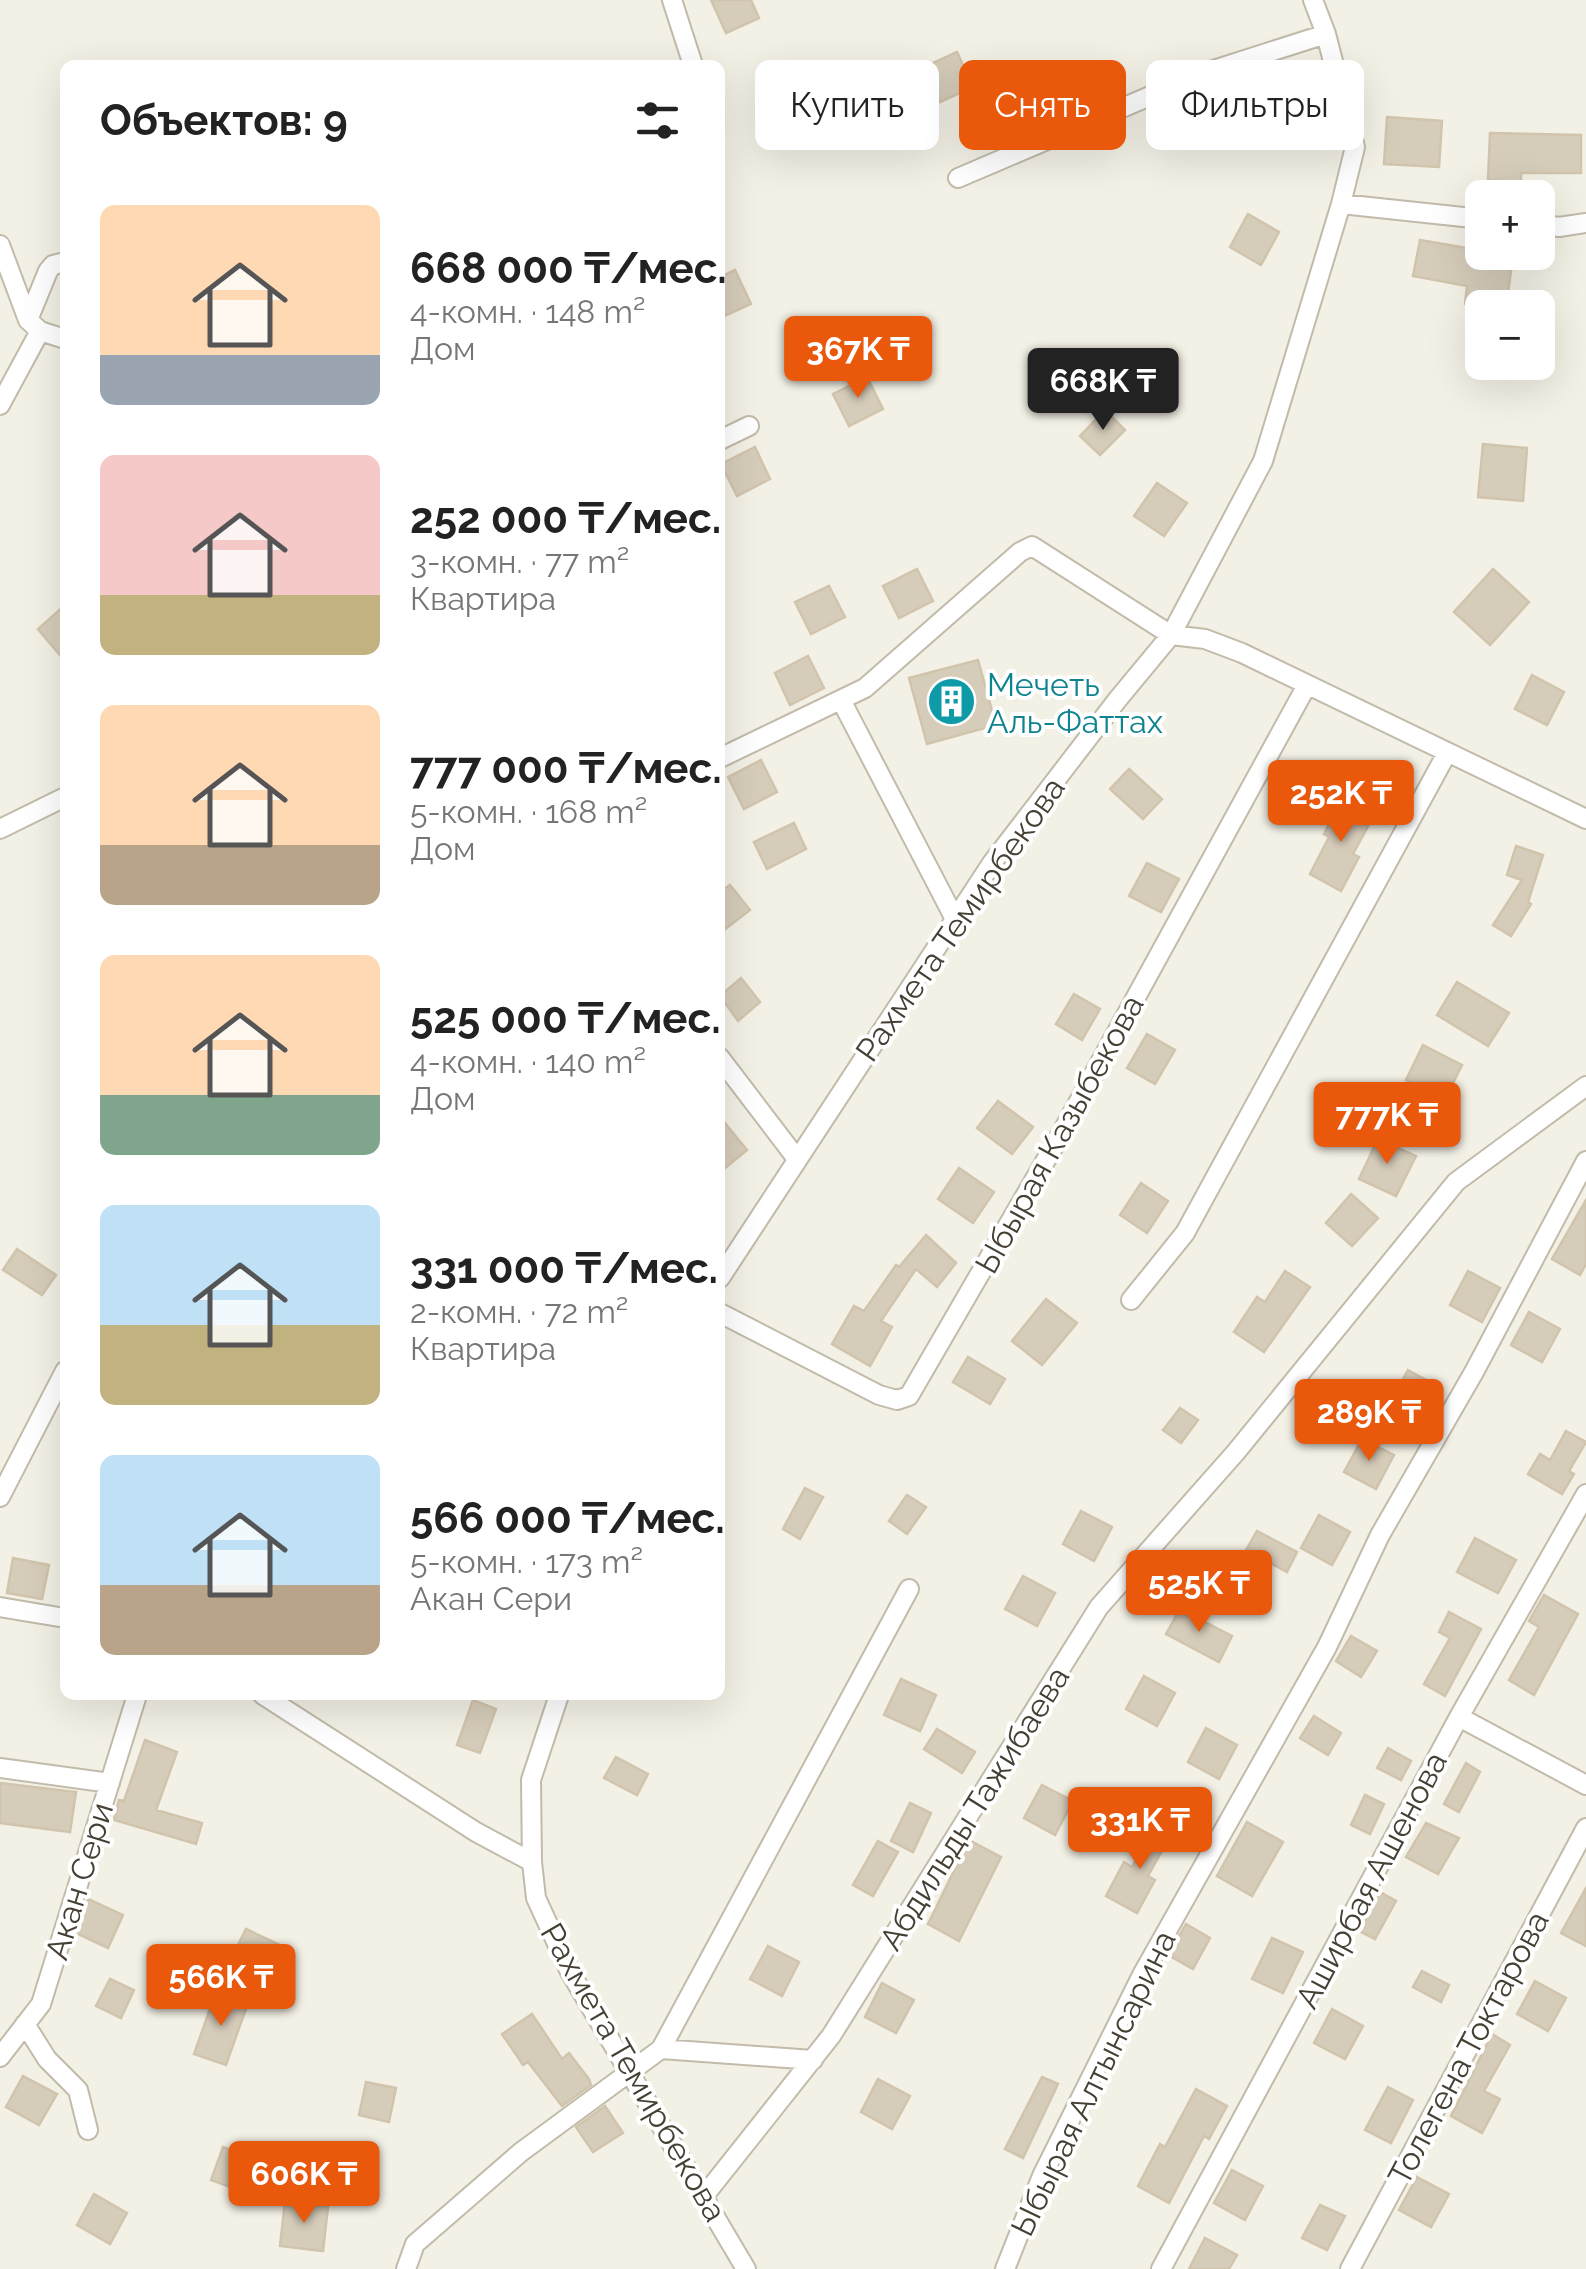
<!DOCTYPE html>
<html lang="ru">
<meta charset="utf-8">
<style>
:root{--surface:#fff;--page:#f6f6f6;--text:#222;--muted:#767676;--accent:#ea580c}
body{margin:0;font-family:Raleway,sans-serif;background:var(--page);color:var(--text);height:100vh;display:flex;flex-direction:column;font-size:38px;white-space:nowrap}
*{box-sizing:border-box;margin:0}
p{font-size:32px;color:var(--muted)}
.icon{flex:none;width:55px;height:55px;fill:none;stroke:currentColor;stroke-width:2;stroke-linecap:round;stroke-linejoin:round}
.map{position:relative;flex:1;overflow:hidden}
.details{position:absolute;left:60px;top:60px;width:665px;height:1640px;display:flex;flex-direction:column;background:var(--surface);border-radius:15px;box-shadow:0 10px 40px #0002}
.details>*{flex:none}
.guide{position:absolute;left:755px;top:60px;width:680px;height:90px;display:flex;gap:20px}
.tools{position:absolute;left:1465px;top:180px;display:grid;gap:20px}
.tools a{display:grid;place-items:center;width:90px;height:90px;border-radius:15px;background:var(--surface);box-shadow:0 10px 40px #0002;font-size:50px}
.price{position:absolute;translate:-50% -85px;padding:0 22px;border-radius:10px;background:var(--accent);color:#fff;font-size:32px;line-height:65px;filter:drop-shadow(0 2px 5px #0008)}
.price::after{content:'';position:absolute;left:50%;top:60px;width:30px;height:22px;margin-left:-15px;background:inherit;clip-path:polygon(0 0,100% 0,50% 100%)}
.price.on{background:#222;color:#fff}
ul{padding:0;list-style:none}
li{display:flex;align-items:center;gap:30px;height:250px;padding:0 40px}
li span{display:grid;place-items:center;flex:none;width:280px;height:200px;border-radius:15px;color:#555}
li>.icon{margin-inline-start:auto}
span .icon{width:120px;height:120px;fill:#fffc;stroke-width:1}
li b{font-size:42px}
h2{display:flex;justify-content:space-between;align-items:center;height:120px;padding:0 40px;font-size:42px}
.tag{padding:0 35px;border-radius:15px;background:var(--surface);box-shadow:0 10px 40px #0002;font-size:35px;line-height:90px}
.tag.on{background:var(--accent);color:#fff}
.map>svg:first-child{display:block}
.building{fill:#d6ccba;stroke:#d1c4ad;stroke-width:2.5}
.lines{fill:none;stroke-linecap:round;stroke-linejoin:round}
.minor-casing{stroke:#c2bbaa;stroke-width:22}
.minor{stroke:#fff;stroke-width:18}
.labels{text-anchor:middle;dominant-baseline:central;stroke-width:8;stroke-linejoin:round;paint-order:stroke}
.culture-label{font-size:32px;fill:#0d838f;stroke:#fff;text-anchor:start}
.street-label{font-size:32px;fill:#464034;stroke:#fff}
</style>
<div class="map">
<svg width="1586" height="2269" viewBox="0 0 1586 2269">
<rect width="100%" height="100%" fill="#f3f0e5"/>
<!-- building -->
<path class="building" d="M711,0H751L759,18L726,33Z
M957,52L973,87L940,102L924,67Z
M870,77L886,111L854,126L838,92Z
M1387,117L1442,121L1439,167L1384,164Z
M1490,133L1581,135V173H1521V182L1488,180Z
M1248,214L1279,232L1261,265L1230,247Z
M1420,240L1513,256L1506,308L1465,304L1467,286L1413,276Z
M735,270L751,304L720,318V277Z
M867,377L883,409L849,426L833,394Z
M1105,410L1125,430L1100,455L1080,436Z
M1483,444L1527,448L1523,501L1478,497Z
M755,447L770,479L737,496L721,464Z
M1157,483L1187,503L1164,536L1134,516Z
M917,569L933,601L899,618L883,586Z
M1493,569L1529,602L1490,645L1454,612Z
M829,586L845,617L811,634L795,602Z
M65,605V661L38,629Z
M808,656L824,688L790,705L775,673Z
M978,660L996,725L927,744L909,678Z
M1532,675L1564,692L1547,725L1515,709Z
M761,760L777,792L744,809L728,777Z
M1129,769L1162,799L1143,819L1110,789Z
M1341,800L1373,817L1353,854L1359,857L1341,891L1310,874L1329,837L1324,834Z
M794,823L806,849L767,869L754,842Z
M1516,846L1543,855L1528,902L1531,904L1511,936L1493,925L1522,880L1507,875Z
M1147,863L1179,879L1161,912L1129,896Z
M730,885L750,910L720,933V892Z
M741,978L760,1002L738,1021L720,996Z
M1457,982L1509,1013L1488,1046L1437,1015Z
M1074,994L1100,1009L1082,1040L1056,1024Z
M1147,1034L1175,1050L1155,1084L1127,1068Z
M1423,1045L1462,1065L1445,1099L1406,1080Z
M998,1101L1033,1127L1012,1154L977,1128Z
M720,1117L747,1150L720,1172Z
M1378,1139L1416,1156L1396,1196L1359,1179Z
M959,1168L994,1192L973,1223L938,1199Z
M1141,1183L1168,1201L1147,1233L1120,1215Z
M1351,1194L1378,1218L1352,1246L1326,1223Z
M1586,1200V1264L1580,1275L1552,1259Z
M926,1235L956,1263L937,1287L916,1269L881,1321L892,1327L870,1366L832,1344L854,1306L864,1311L896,1265L899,1267Z
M17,1249L56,1275L42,1295L3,1270Z
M1285,1271L1310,1287L1264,1352L1234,1332L1257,1297L1265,1302Z
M1468,1271L1500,1288L1482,1322L1450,1305Z
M1046,1299L1077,1323L1042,1365L1012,1341Z
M1529,1312L1560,1329L1542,1362L1511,1345Z
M968,1357L1005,1379L990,1404L953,1382Z
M1408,1370L1439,1387L1421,1420L1390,1403Z
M1180,1408L1198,1420L1181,1443L1163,1430Z
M1566,1431L1586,1442L1569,1471L1574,1474L1562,1494L1528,1474L1540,1454L1550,1460Z
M1362,1439L1394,1455L1376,1489L1344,1472Z
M805,1488L823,1497L800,1539L783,1529Z
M907,1495L926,1507L907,1534L889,1521Z
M1081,1511L1112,1527L1094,1561L1063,1544Z
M1319,1515L1350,1532L1332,1565L1301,1548Z
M1257,1531L1297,1552L1287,1572L1246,1550Z
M1475,1538L1516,1560L1498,1593L1457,1572Z
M13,1558L49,1565L42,1599L7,1593Z
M1023,1576L1055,1593L1037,1626L1005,1609Z
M1544,1595L1578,1614L1534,1695L1509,1680L1539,1627L1529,1621Z
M1180,1609L1232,1636L1219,1662L1166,1634Z
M1449,1612L1481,1629L1445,1696L1424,1684L1450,1638L1439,1632Z
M1351,1636L1377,1651L1361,1677L1336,1661Z
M1144,1676L1175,1693L1157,1726L1126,1709Z
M901,1679L936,1695L920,1731L884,1715Z
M473,1700L496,1709L480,1753L457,1745Z
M1314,1716L1341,1733L1328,1755L1300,1738Z
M1206,1728L1237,1745L1219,1779L1188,1762Z
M937,1729L975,1752L962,1773L924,1749Z
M145,1740L177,1752L156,1810L202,1823L196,1844L114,1820L119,1800L124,1801Z
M1388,1748L1411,1761L1401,1780L1377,1768Z
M616,1757L648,1774L637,1795L604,1778Z
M1466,1763L1480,1772L1459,1812L1444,1804Z
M0,1783L76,1792L70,1832L0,1823Z
M1042,1785L1073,1801L1055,1835L1024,1818Z
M1365,1795L1384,1804L1370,1834L1351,1825Z
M910,1803L931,1813L913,1852L891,1841Z
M1157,1822L1173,1831L1148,1876L1155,1880L1137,1913L1106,1896L1124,1862L1132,1867Z
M1247,1822L1283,1842L1252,1896L1217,1876Z
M1426,1823L1459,1838L1438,1874L1406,1857Z
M969,1840L1001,1857L959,1941L928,1924Z
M878,1841L898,1852L873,1896L853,1885Z
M1586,1888V1946L1561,1933Z
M1380,1892L1396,1901L1375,1939L1359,1931Z
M88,1899L123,1915L108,1948L76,1933Z
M1186,1924L1210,1938L1193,1969L1168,1955Z
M246,1929L280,1945L265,1977L230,1961Z
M1272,1938L1303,1952L1283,1993L1252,1979Z
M768,1946L799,1962L782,1996L750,1979Z
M1422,1971L1449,1985L1441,2002L1413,1987Z
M110,1979L134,1990L121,2018L96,2006Z
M1535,1981L1566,1998L1548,2031L1517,2014Z
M882,1983L914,2000L896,2033L865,2017Z
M216,1992L248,2003L226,2065L194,2054Z
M1332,2009L1363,2026L1345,2059L1314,2043Z
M532,2014L562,2059L569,2053L589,2079L591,2085L562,2106L528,2062L523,2065L502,2034Z
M1492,2034L1510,2045L1484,2091L1500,2099L1482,2133L1451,2116Z
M23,2076L57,2094L39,2125L6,2107Z
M1042,2077L1058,2084L1023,2158L1005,2149Z
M878,2079L910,2096L892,2129L861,2112Z
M366,2082L396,2088L389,2122L359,2115Z
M1388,2087L1413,2100L1391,2143L1365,2130Z
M1196,2089L1227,2106L1209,2139L1204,2136L1169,2203L1138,2186L1160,2144L1165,2147Z
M605,2106L623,2133L593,2152L576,2127Z
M223,2147L256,2159L244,2192L211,2180Z
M1232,2170L1263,2186L1245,2220L1214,2203Z
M1417,2177L1449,2194L1431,2227L1399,2210Z
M94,2194L127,2213L110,2244L77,2225Z
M285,2202L328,2207L323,2251L280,2246Z
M1320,2205L1345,2216L1327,2250L1302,2238Z
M1205,2238L1237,2255L1229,2269H1189Z"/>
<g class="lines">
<defs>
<path id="minor" d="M672,0L693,65
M958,178L1204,73L1326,34
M1341,204L1482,219
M1538,224L1559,227L1586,223
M0,245L28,320L40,331L65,339
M28,320L48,271L53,265L65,262
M0,405L40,331
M720,440L749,426
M841,700L955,919
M720,758L865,688L1020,552L1032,546L1171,635L1205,639L1242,653L1586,819
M0,829L65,797
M720,1058L797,1159
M720,1278L992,863L1118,699L1171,635L1263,461L1341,204L1355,147L1326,34L1313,0
M1131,1300L1185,1233L1447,753
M720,1313L879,1395L897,1400L909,1396L1061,1134L1307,685
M0,1497L65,1371
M0,1607L65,1618
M263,1695L476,1832L532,1862
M559,1695L531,1780L532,1862L536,1898L570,1972L746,2269
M1459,1717L1586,1785
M0,1768L110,1783
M25,2024L47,2059L78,2090L88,2130
M661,2049L813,2060
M0,2057L41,2004L137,1695
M704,2196L831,2036L1099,1607L1236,1452L1456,1182L1586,1086
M406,2269L415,2244L521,2152L661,2049L909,1589
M1005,2269L1042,2176L1142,1975L1327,1647L1380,1535L1474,1372L1586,1161
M1161,2269L1459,1717L1586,1494
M1350,2269L1586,1828"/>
</defs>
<!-- minor casing -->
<use href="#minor" class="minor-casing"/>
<!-- minor -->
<use href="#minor" class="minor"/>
</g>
<!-- icons -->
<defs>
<symbol id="building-disc" viewBox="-11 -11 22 22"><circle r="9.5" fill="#0f9aa8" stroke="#fff"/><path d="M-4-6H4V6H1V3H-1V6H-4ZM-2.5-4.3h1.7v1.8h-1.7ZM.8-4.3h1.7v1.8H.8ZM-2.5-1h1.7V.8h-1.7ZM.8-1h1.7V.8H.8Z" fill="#fff"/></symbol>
</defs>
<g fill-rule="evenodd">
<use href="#building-disc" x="924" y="674" width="55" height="55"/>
</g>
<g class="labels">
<!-- culture labels -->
<g class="culture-label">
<text x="987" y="684">Мечеть<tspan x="987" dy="37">Аль-Фаттах</tspan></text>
</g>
<!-- street labels -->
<g class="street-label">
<text transform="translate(960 919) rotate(-55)">Рахмета Темирбекова</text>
<text transform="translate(1059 1134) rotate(-61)">Ыбырая Казыбекова</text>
<text transform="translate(974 1808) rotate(-58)">Абдильды Тажибаева</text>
<text transform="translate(1371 1880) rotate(-62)">Аширбая Ашенова</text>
<text transform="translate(79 1881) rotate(-73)">Акан Сери</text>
<text transform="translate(1468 2048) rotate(-62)">Толегена Токтарова</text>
<text transform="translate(634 2072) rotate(60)">Рахмета Темирбекова</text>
<text transform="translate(1093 2083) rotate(-64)">Ыбырая Алтынсарина</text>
</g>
</g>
</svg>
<div class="tools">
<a>+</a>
<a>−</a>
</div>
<b class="price" style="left:858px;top:401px">367K ₸</b>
<b class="price on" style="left:1103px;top:433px">668K ₸</b>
<b class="price" style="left:1341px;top:845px">252K ₸</b>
<b class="price" style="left:1387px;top:1167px">777K ₸</b>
<b class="price" style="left:1369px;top:1464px">289K ₸</b>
<b class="price" style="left:1199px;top:1635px">525K ₸</b>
<b class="price" style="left:1140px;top:1872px">331K ₸</b>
<b class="price" style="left:221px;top:2029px">566K ₸</b>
<b class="price" style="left:304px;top:2226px">606K ₸</b>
<div class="guide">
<a class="tag">Купить</a>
<a class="tag on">Снять</a>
<a class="tag">Фильтры</a>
</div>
<section class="details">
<h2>Объектов: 9<svg class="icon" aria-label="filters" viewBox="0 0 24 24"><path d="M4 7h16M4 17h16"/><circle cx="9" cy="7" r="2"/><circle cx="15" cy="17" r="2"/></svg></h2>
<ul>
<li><span style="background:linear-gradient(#ffd9b3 75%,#9aa5b1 0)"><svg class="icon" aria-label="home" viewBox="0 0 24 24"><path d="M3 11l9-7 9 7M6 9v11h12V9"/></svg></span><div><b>668 000 ₸/мес.</b><p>4-комн. · 148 m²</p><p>Дом</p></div></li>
<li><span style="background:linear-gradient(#f6c9c9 70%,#c2b280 0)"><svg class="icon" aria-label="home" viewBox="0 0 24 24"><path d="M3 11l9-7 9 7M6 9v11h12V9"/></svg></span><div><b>252 000 ₸/мес.</b><p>3-комн. · 77 m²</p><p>Квартира</p></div></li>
<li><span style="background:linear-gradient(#ffd9b3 70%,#b9a48a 0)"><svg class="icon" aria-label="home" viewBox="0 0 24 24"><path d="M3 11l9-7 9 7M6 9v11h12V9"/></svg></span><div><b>777 000 ₸/мес.</b><p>5-комн. · 168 m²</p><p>Дом</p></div></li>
<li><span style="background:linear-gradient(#ffd9b3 70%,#7fa58c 0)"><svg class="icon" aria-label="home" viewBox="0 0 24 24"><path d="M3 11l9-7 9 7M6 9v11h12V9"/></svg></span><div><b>525 000 ₸/мес.</b><p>4-комн. · 140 m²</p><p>Дом</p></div></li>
<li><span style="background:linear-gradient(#bfe0f5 60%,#c2b280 0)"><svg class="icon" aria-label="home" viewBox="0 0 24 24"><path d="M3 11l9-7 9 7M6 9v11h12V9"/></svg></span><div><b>331 000 ₸/мес.</b><p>2-комн. · 72 m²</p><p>Квартира</p></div></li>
<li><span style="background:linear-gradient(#bfe0f5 65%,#b9a48a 0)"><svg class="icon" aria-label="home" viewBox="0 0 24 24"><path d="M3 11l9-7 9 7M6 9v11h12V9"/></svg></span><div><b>566 000 ₸/мес.</b><p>5-комн. · 173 m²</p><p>Акан Сери</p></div></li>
</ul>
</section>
</div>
